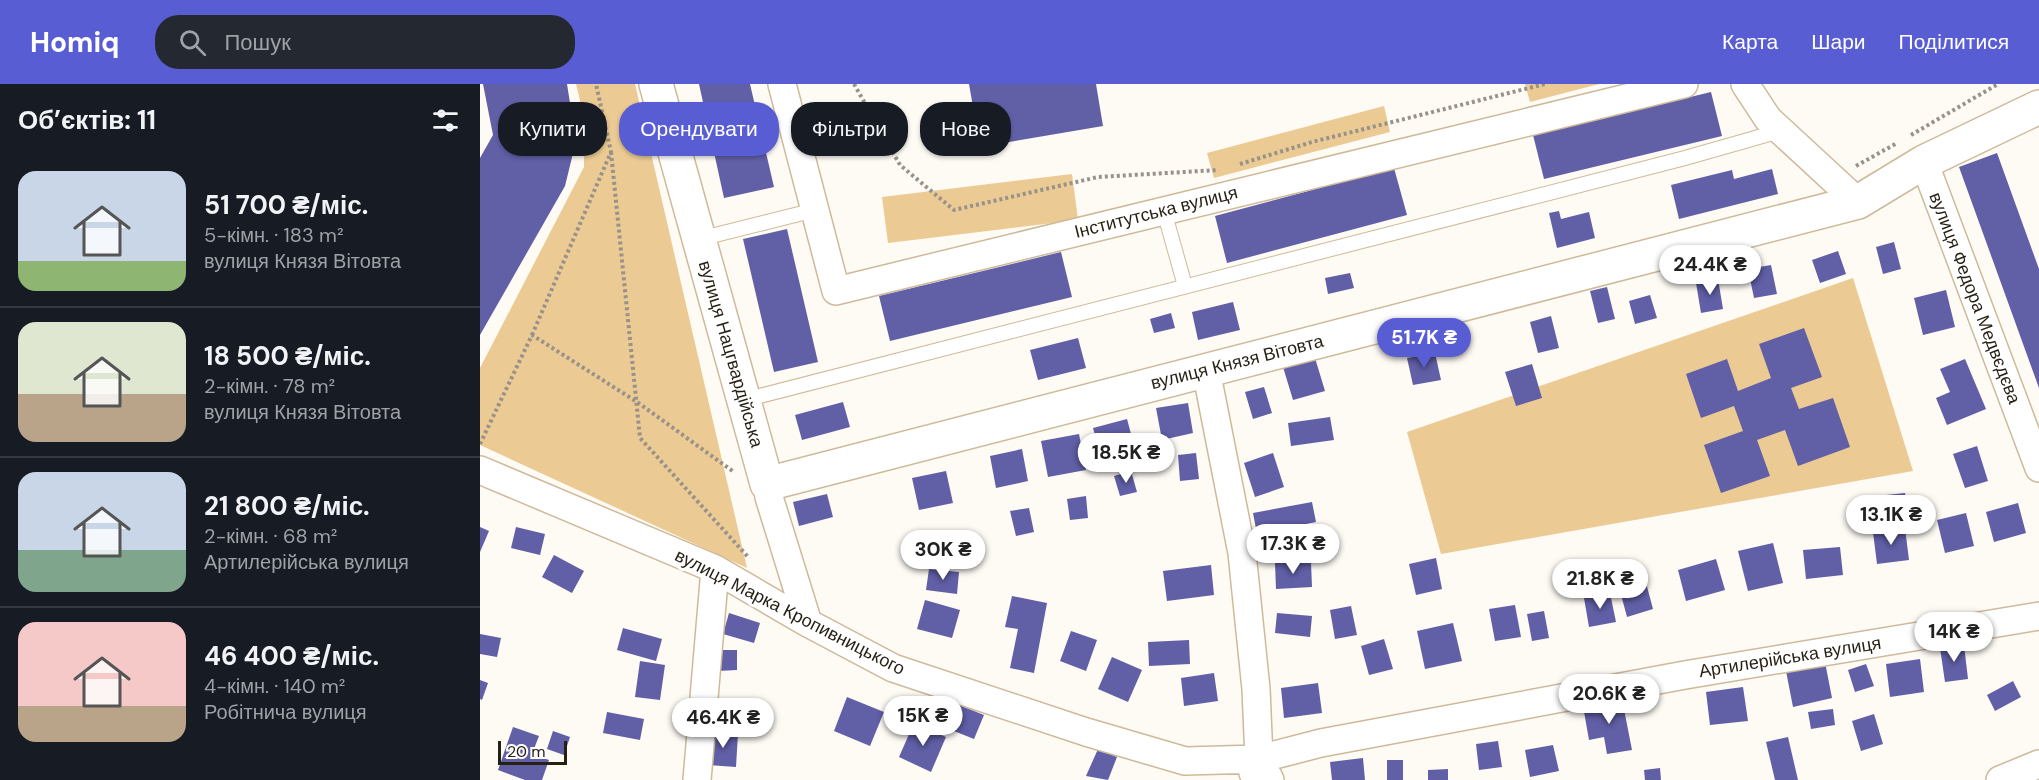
<!DOCTYPE html>
<html lang="uk">
<meta charset="utf-8">
<style>
:root{--surface:#171b24;--page:#242831;--text:#f1f3f6;--muted:#9ea1a6;--line:#363941;--accent:#585dd4}
body{margin:0;font-family:"DM Sans",sans-serif;background:var(--page);color:var(--text);height:100vh;display:flex;flex-direction:column;font-size:22px;white-space:nowrap}
*{box-sizing:border-box;margin:0}
p{font-size:20px;color:var(--muted)}
.icon{flex:none;width:33px;height:33px;fill:none;stroke:currentColor;stroke-width:2;stroke-linecap:round;stroke-linejoin:round}
.map{position:relative;flex:1;overflow:hidden}
.details{display:flex;flex-direction:column;background:var(--surface);width:480px}
.details>*{flex:none}
.guide{position:absolute;left:18px;top:18px;width:570px;height:54px;display:flex;gap:12px}
.scale{position:absolute;left:18px;bottom:15px;width:69px;box-sizing:border-box;padding-left:6px;border:3px solid #261f13;border-top:0;font-size:16px;line-height:21px;white-space:nowrap;color:#261f13;-webkit-text-stroke:4px #fff;paint-order:stroke}
.price{position:absolute;translate:-50% -51px;padding:0 14px;border-radius:21px;background:#fff;color:#222;font-size:20px;line-height:39px;filter:drop-shadow(0 2px 3px #0008)}
.price::after{content:'';position:absolute;left:50%;top:36px;width:18px;height:14px;margin-left:-9px;background:inherit;clip-path:polygon(0 0,100% 0,50% 100%)}
.price.selected{background:var(--accent);color:#fff}
ul{padding:0;list-style:none}
li{display:flex;align-items:center;gap:18px;height:150px;padding:0 18px}
li+li{border-top:2px solid var(--line)}
li span{display:grid;place-items:center;flex:none;width:168px;height:120px;border-radius:18px;color:#555}
li>.icon{margin-inline-start:auto}
span .icon{width:72px;height:72px;fill:#fffc;stroke-width:1}
li b{font-size:26px}
h2{display:flex;justify-content:space-between;align-items:center;height:72px;padding:0 18px;font-size:26px}
.chip{padding:0 21px;border-radius:24px;background:var(--surface);box-shadow:0 2px 4px #0004;font-size:21px;line-height:54px}
.chip.selected{background:var(--accent);color:#fff}
header{display:flex;align-items:center;gap:36px;box-sizing:border-box;height:84px;padding:0 30px;background:var(--accent);color:#fff}
header strong{font-size:28px}
nav{display:flex;gap:33px;margin-inline-start:auto;font-size:21px}
.search{width:420px;height:54px;background:var(--page);display:flex;align-items:center;gap:15px;box-sizing:border-box;padding:0 21px;border-radius:24px;color:var(--muted);font-size:22px}
main{display:flex;flex:1;min-height:0}
.map>svg:first-child{display:block}
.green{fill:#ebca93}
.building{fill:#615fa6}
.lines{fill:none;stroke-linecap:round;stroke-linejoin:round}
.lane-casing{stroke:#ceba9b;stroke-width:16}
.street-casing{stroke:#ceba9b;stroke-width:30}
.secondary-casing{stroke:#ceba9b;stroke-width:36}
.path{stroke:#98928a;stroke-width:4;stroke-dasharray:3 3;stroke-linecap:butt}
.lane{stroke:#fff;stroke-width:14}
.street{stroke:#fff;stroke-width:27}
.secondary{stroke:#fff;stroke-width:33}
.labels{text-anchor:middle;dominant-baseline:central;stroke-width:6;stroke-linejoin:round;paint-order:stroke}
.street-label{font-size:18px;fill:#261f13;stroke:#fff}
</style>
<header>
<strong>Homiq</strong>
<div class="search"><svg class="icon" aria-label="search" viewBox="0 0 24 24"><circle cx="10" cy="10" r="6"/><path d="M15 15l6 6"/></svg>Пошук</div>
<nav><a>Карта</a><a>Шари</a><a>Поділитися</a></nav>
</header>
<main>
<section class="details">
<h2>Об’єктів: 11<svg class="icon" aria-label="filters" viewBox="0 0 24 24"><path d="M4 7h16M4 17h16"/><circle cx="9" cy="7" r="2"/><circle cx="15" cy="17" r="2"/></svg></h2>
<ul>
<li><span style="background:linear-gradient(#c9d6e8 75%,#8fb573 0)"><svg class="icon" aria-label="home" viewBox="0 0 24 24"><path d="M3 11l9-7 9 7M6 9v11h12V9"/></svg></span><div><b>51 700 ₴/міс.</b><p>5-кімн. · 183 m²</p><p>вулиця Князя Вітовта</p></div></li>
<li><span style="background:linear-gradient(#dfe7d0 60%,#b9a48a 0)"><svg class="icon" aria-label="home" viewBox="0 0 24 24"><path d="M3 11l9-7 9 7M6 9v11h12V9"/></svg></span><div><b>18 500 ₴/міс.</b><p>2-кімн. · 78 m²</p><p>вулиця Князя Вітовта</p></div></li>
<li><span style="background:linear-gradient(#c9d6e8 65%,#7fa58c 0)"><svg class="icon" aria-label="home" viewBox="0 0 24 24"><path d="M3 11l9-7 9 7M6 9v11h12V9"/></svg></span><div><b>21 800 ₴/міс.</b><p>2-кімн. · 68 m²</p><p>Артилерійська вулиця</p></div></li>
<li><span style="background:linear-gradient(#f6c9c9 70%,#b9a48a 0)"><svg class="icon" aria-label="home" viewBox="0 0 24 24"><path d="M3 11l9-7 9 7M6 9v11h12V9"/></svg></span><div><b>46 400 ₴/міс.</b><p>4-кімн. · 140 m²</p><p>Робітнича вулиця</p></div></li>
</ul>
</section>
<div class="map">
<svg width="1559" height="696" viewBox="0 0 1559 696">
<rect width="100%" height="100%" fill="#fefaf4"/>
<!-- green -->
<path class="green" d="M96,0H155L267,484L0,361V284L104,83V33Z
M1045,0H1119L1050,18Z
M904,22L910,48L734,94L727,69Z
M592,90L598,136L408,159L402,113Z
M1373,194L1433,387L961,470L927,348Z"/>
<!-- building -->
<path class="building" d="M3,0H87L96,57L85,102L0,251V74L13,51Z
M219,0H270L294,103L244,114Z
M489,0H616L623,42L500,63Z
M1231,8L1242,52L1064,95L1053,51Z
M1517,69L1559,185V304L1479,83Z
M914,84L927,131L747,179L735,132Z
M1292,85L1298,110L1199,135L1191,101L1252,86L1254,95Z
M1079,127L1081,135L1109,128L1115,154L1077,164L1069,129Z
M307,145L338,278L294,288L263,155Z
M1414,158L1421,185L1403,190L1396,163Z
M1358,167L1366,190L1340,199L1332,176Z
M581,168L592,213L410,257L399,212Z
M1291,181L1297,210L1274,214L1268,185Z
M870,189L874,204L848,210L845,194Z
M1238,195L1243,225L1221,229L1216,199Z
M1127,203L1135,235L1118,239L1110,207Z
M1466,206L1475,243L1443,251L1434,214Z
M1170,211L1177,234L1155,240L1149,217Z
M753,218L760,246L718,256L712,228Z
M691,229L695,244L674,249L670,235Z
M1071,232L1079,264L1058,269L1050,238Z
M1324,244L1342,293L1311,304L1319,325L1353,314L1370,363L1318,382L1305,346L1277,356L1290,392L1241,409L1224,361L1263,347L1254,322L1221,334L1206,290L1247,275L1258,307L1291,294L1279,260Z
M598,254L606,284L558,296L550,266Z
M955,269L961,296L933,301L927,274Z
M835,274L845,307L813,316L803,283Z
M1485,275L1506,325L1467,341L1456,314L1470,308L1460,285Z
M1052,280L1062,314L1036,322L1025,288Z
M784,303L792,329L773,335L765,308Z
M363,318L370,343L322,356L315,331Z
M708,319L713,349L682,356L676,324Z
M850,333L854,356L811,362L808,339Z
M647,335L657,372L623,381L613,344Z
M599,350L606,386L568,393L561,357Z
M1497,362L1508,397L1485,404L1473,370Z
M542,365L548,397L516,404L510,372Z
M716,369L719,395L700,397L698,371Z
M793,369L804,403L775,413L764,379Z
M466,387L473,419L439,426L432,394Z
M651,387L657,408L640,412L634,392Z
M1425,409L1427,432L1399,435L1397,412Z
M347,410L353,433L319,442L313,418Z
M606,412L608,434L590,436L587,415Z
M832,418L836,438L777,450L773,429Z
M1538,419L1546,449L1514,458L1506,428Z
M549,424L554,448L536,452L530,427Z
M1486,429L1494,462L1465,469L1457,436Z
M0,443L9,447L0,468Z
M36,443L65,450L60,471L31,464Z
M1425,444L1429,476L1397,480L1393,448Z
M1293,459L1303,499L1268,507L1258,467Z
M1360,463L1363,491L1326,495L1323,466Z
M74,471L104,487L92,509L62,493Z
M956,474L962,505L936,511L929,480Z
M1236,475L1245,506L1206,517L1198,486Z
M831,478L832,503L796,505L795,479Z
M731,481L734,511L687,517L683,487Z
M449,485L479,488L477,510L446,506Z
M1165,495L1173,525L1147,533L1139,503Z
M1130,509L1136,538L1109,543L1104,514Z
M532,512L567,519L554,589L530,584L538,545L525,543Z
M445,516L480,526L472,554L437,545Z
M1035,521L1041,553L1015,557L1009,525Z
M871,522L877,551L855,555L850,526Z
M1064,527L1069,554L1052,557L1047,530Z
M249,529L280,539L274,559L243,550Z
M797,529L832,532L830,553L795,549Z
M973,539L982,577L945,585L937,547Z
M143,544L182,555L176,577L137,566Z
M591,547L617,556L606,587L580,577Z
M0,550L21,554L17,573L0,570Z
M904,555L913,585L889,591L881,562Z
M709,556L710,580L669,582L668,558Z
M1484,561L1488,595L1465,598L1460,564Z
M237,566H257V586L238,587Z
M632,573L662,586L648,618L618,605Z
M1440,575L1444,608L1410,613L1406,580Z
M160,577L185,581L180,616L155,613Z
M1345,578L1352,614L1313,623L1306,587Z
M1386,580L1394,602L1375,608L1368,586Z
M734,589L738,617L704,622L701,594Z
M0,596L8,599L2,616L0,615Z
M1533,597L1541,613L1515,627L1507,611Z
M838,599L842,629L804,634L801,604Z
M1263,603L1268,637L1230,641L1226,608Z
M367,613L404,628L390,662L354,647Z
M1142,615L1152,666L1127,670L1124,653L1109,656L1103,622Z
M479,621L504,631L494,655L469,645Z
M1353,625L1355,641L1331,645L1328,628Z
M127,628L164,635L160,656L123,649Z
M1394,630L1403,660L1381,667L1372,637Z
M434,639L466,653L451,688L419,673Z
M33,643L59,652L52,670L69,676L62,696H45L18,686Z
M73,647L90,653L84,671L67,665Z
M230,647L258,649L256,683L228,681Z
M1308,653L1318,696H1295L1286,658Z
M1018,657L1022,683L999,686L996,660Z
M1073,661L1079,687L1050,693L1045,666Z
M618,665L637,673L628,696L606,692Z
M883,674L885,696H852L850,678Z
M907,676H923V696H907Z
M1180,684L1181,696H1165L1164,686Z
M968,685V696H948V686Z"/>
<g class="lines">
<defs>
<path id="lane" d="M684,127L705,202
M219,155L335,126
M264,316L1205,74L1300,47"/>
<path id="street" d="M302,0L356,207L1204,0
M1265,0L1288,35L1378,118
M1444,78L1559,384
M726,286L762,469L776,605L779,675L773,689
M0,386L235,485L328,539L413,584L606,648L705,677L779,675L790,696
M287,400L289,413L328,539
M779,675L841,659L1205,591L1559,532
M217,696L235,485
M1520,696L1559,680"/>
<path id="secondary" d="M176,0L287,400L1378,118L1444,78L1559,23"/>
</defs>
<!-- lane casing -->
<use href="#lane" class="lane-casing"/>
<!-- street casing -->
<use href="#street" class="street-casing"/>
<!-- secondary casing -->
<use href="#secondary" class="secondary-casing"/>
<!-- path -->
<path class="path" d="M374,0L420,81L474,126L618,93L738,86
M1431,51L1518,0
M131,68L160,354L269,474
M760,80L832,58L1065,0
M1376,82L1417,59
M52,251L131,68L116,0
M0,360L52,251L157,318L254,388"/>
<!-- lane -->
<use href="#lane" class="lane"/>
<!-- street -->
<use href="#street" class="street"/>
<!-- secondary -->
<use href="#secondary" class="secondary"/>
</g>
<g class="labels">
<!-- street labels -->
<g class="street-label">
<text transform="translate(676 128) rotate(-14)">Інститутська вулиця</text>
<text transform="translate(1495 214) rotate(69)">вулиця Федора Медвєдєва</text>
<text transform="translate(251 270) rotate(74)">вулиця Нацгвардійська</text>
<text transform="translate(757 278) rotate(-14)">вулиця Князя Вітовта</text>
<text transform="translate(310 528) rotate(27)">вулиця Марка Кропивницького</text>
<text transform="translate(1310 573) rotate(-9)">Артилерійська вулиця</text>
</g>
</g>
</svg>
<div class="scale">20 m</div>
<b class="price" style="left:1230px;top:212px">24.4K ₴</b>
<b class="price selected" style="left:944px;top:285px">51.7K ₴</b>
<b class="price" style="left:646px;top:400px">18.5K ₴</b>
<b class="price" style="left:1411px;top:462px">13.1K ₴</b>
<b class="price" style="left:813px;top:491px">17.3K ₴</b>
<b class="price" style="left:463px;top:497px">30K ₴</b>
<b class="price" style="left:1120px;top:526px">21.8K ₴</b>
<b class="price" style="left:1474px;top:579px">14K ₴</b>
<b class="price" style="left:1129px;top:641px">20.6K ₴</b>
<b class="price" style="left:443px;top:663px">15K ₴</b>
<b class="price" style="left:243px;top:665px">46.4K ₴</b>
<div class="guide">
<a class="chip">Купити</a>
<a class="chip selected">Орендувати</a>
<a class="chip">Фільтри</a>
<a class="chip">Нове</a>
</div>
</div>
</main>
